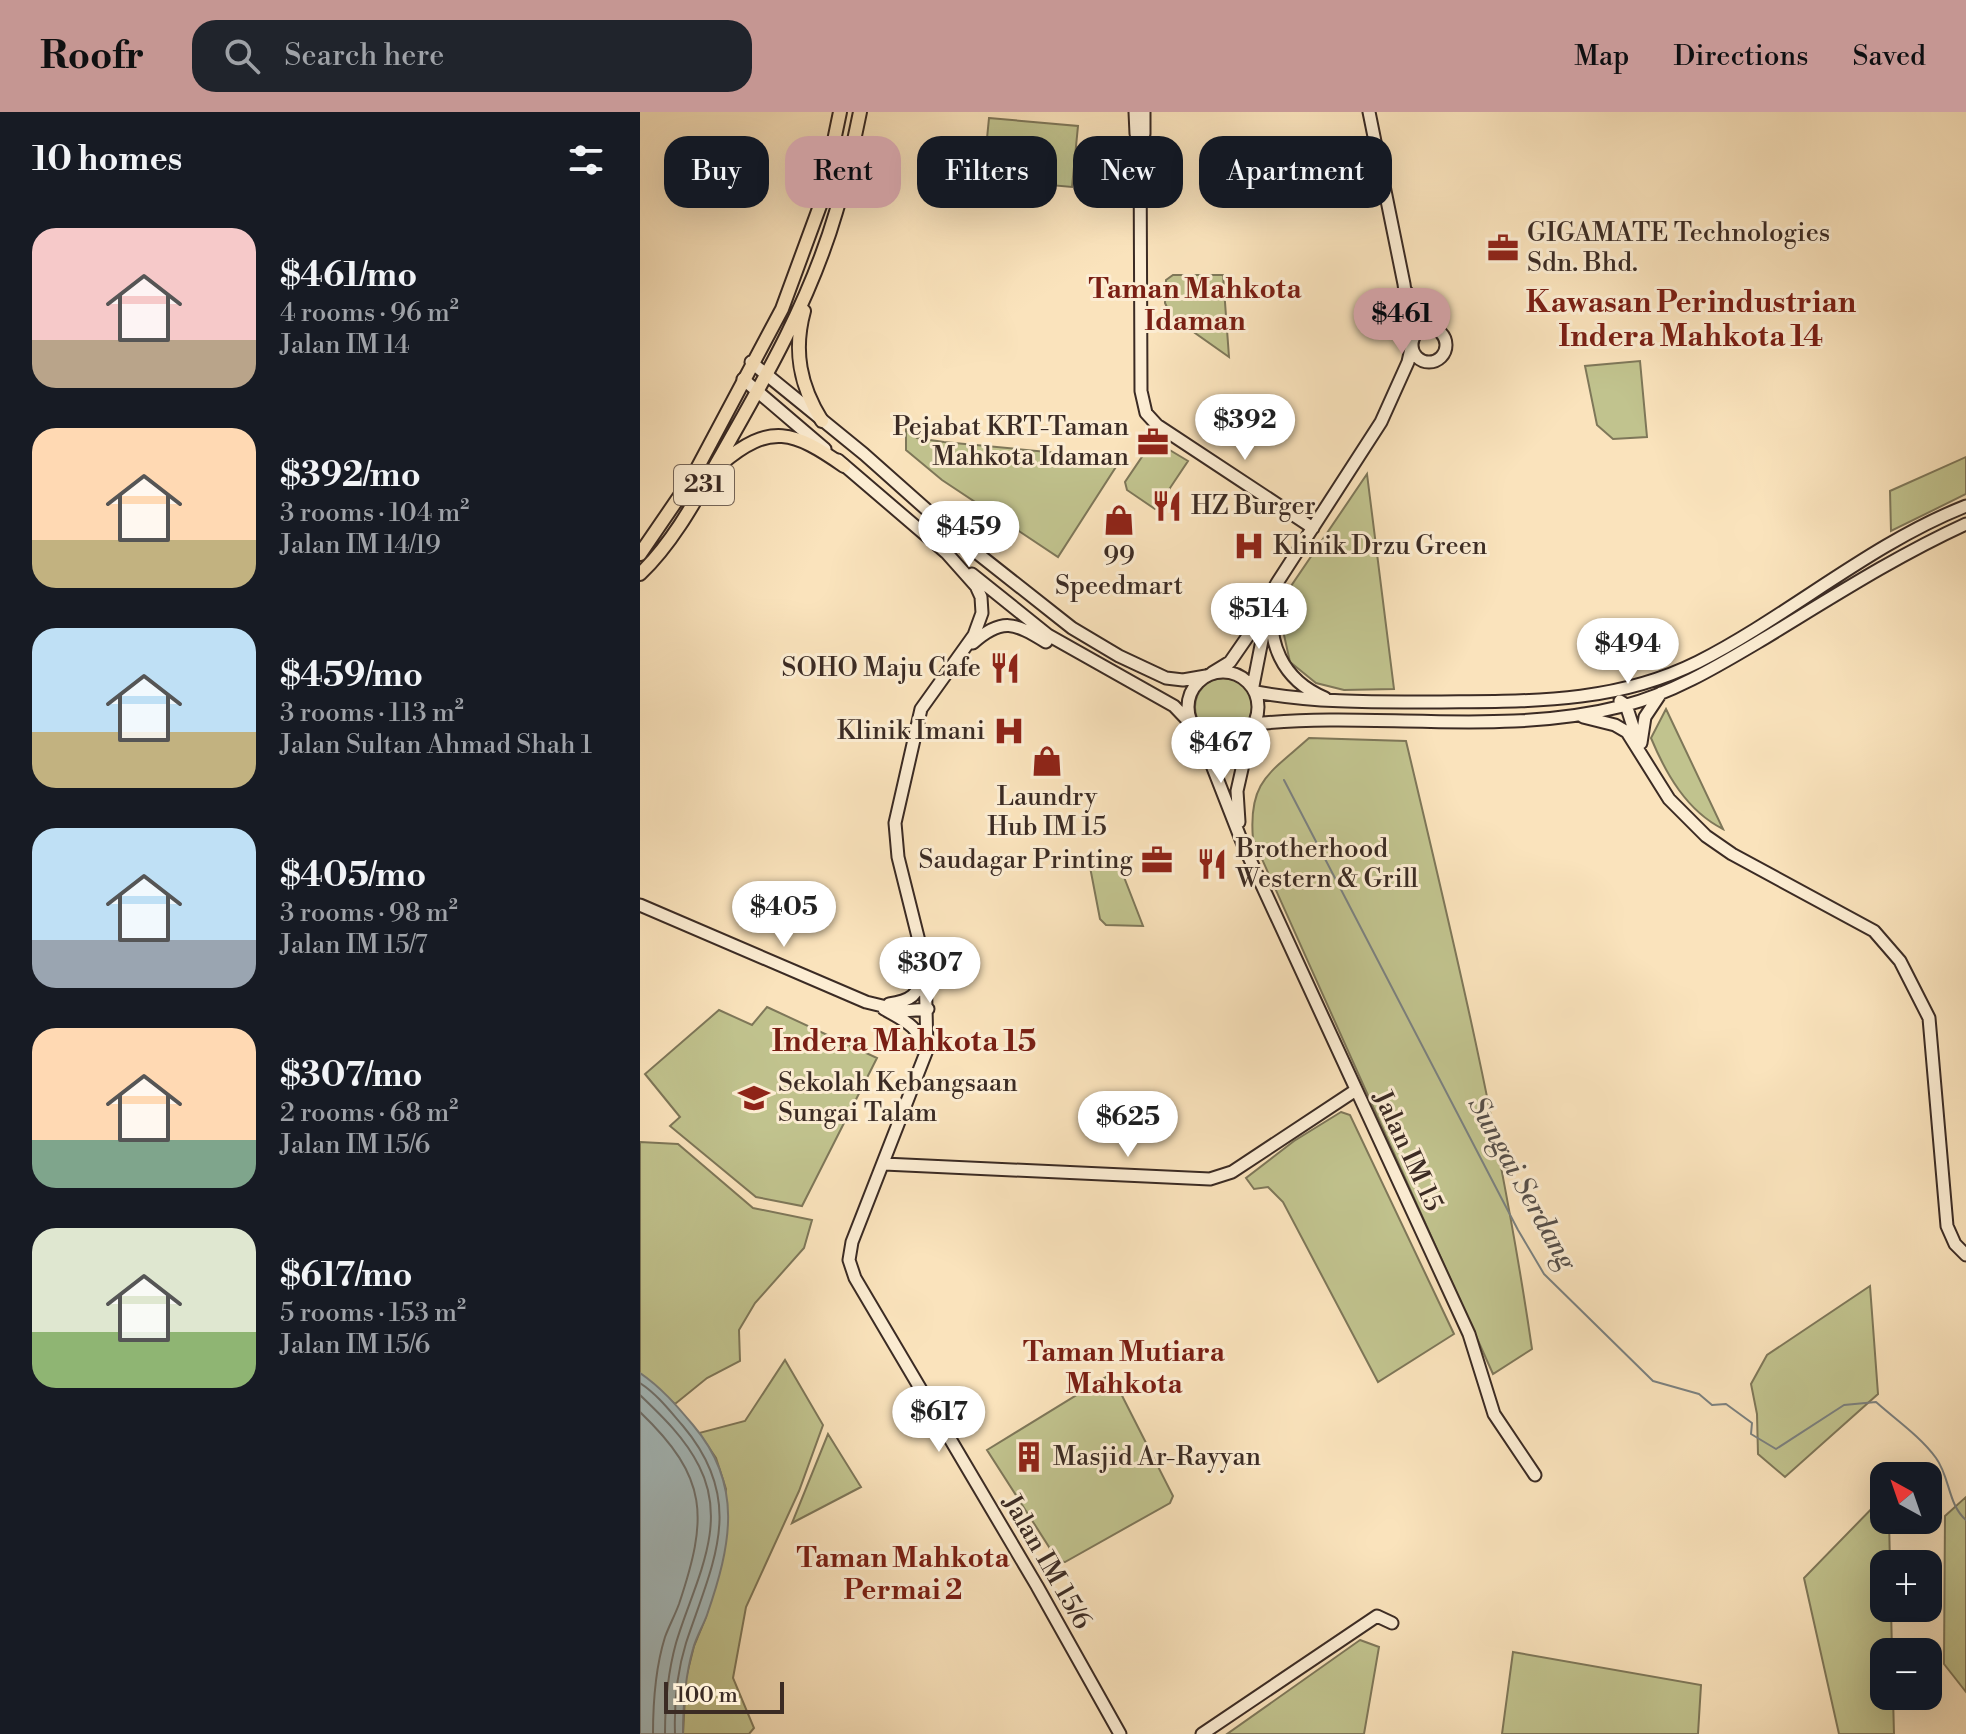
<!DOCTYPE html>
<meta charset="utf-8">
<style>
:root{--surface:#171b24;--page:#20242c;--text:#f1f3f6;--muted:#9ea1a6;--accent:#c59692}
body{margin:0;font-family:"Libre Bodoni",serif;background:var(--page);color:var(--text);height:100vh;display:flex;flex-direction:column;font-size:30px;white-space:nowrap}
*{box-sizing:border-box;margin:0}
p{font-size:26px;color:var(--muted)}
.icon{flex:none;width:44px;height:44px;fill:none;stroke:currentColor;stroke-width:2;stroke-linecap:round;stroke-linejoin:round}
.map{position:relative;flex:1;overflow:hidden}
.side{display:flex;flex-direction:column;background:var(--surface);width:640px}
.side>*{flex:none}
.top-card{position:absolute;left:24px;top:24px;width:760px;height:72px;display:flex;gap:16px}
.needle{width:52px;rotate:320deg}
.buttons{position:absolute;left:1230px;top:1350px;display:grid;gap:16px}
.buttons a{display:grid;place-items:center;width:72px;height:72px;border-radius:16px;background:var(--surface);box-shadow:0 8px 32px #0002;font-size:40px}
.scale{position:absolute;left:24px;bottom:20px;width:120px;box-sizing:border-box;padding-left:8px;border:4px solid #3b2b24;border-top:0;font-size:22px;line-height:28px;white-space:nowrap;color:#3b2b24;-webkit-text-stroke:6px #fcedd3;paint-order:stroke}
.price{position:absolute;translate:-50% -68px;padding:0 18px;border-radius:28px;background:#fff;color:#222;font-size:26px;line-height:52px;filter:drop-shadow(0 2px 4px #0008)}
.price::after{content:'';position:absolute;left:50%;top:48px;width:24px;height:18px;margin-left:-12px;background:inherit;clip-path:polygon(0 0,100% 0,50% 100%)}
.price.current{background:var(--accent);color:#111}
ul{padding:0;list-style:none}
li{display:flex;align-items:center;gap:24px;height:200px;padding:0 32px}
li span{display:grid;place-items:center;flex:none;width:224px;height:160px;border-radius:24px;color:#555}
li>.icon{margin-inline-start:auto}
span .icon{width:96px;height:96px;fill:#fffc;stroke-width:1}
li b{font-size:34px}
h2{display:flex;justify-content:space-between;align-items:center;height:96px;padding:0 32px;font-size:34px}
.chip{padding:0 28px;border-radius:24px;background:var(--surface);box-shadow:0 8px 32px #0002;font-size:28px;line-height:72px}
.chip.current{background:var(--accent);color:#111}
header{display:flex;align-items:center;gap:48px;box-sizing:border-box;height:112px;padding:0 40px;background:var(--accent);color:#111}
header strong{font-size:38px}
nav{display:flex;gap:44px;margin-inline-start:auto;font-size:28px}
.search{width:560px;height:72px;background:var(--page);display:flex;align-items:center;gap:20px;box-sizing:border-box;padding:0 28px;border-radius:24px;color:var(--muted);font-size:30px}
main{display:flex;flex:1;min-height:0}
.map>svg:first-child{display:block}
.green{fill:#c1c38e;stroke:#7e7759;stroke-width:2}
.water{fill:#a5bbbd;stroke:#7b8180;stroke-width:2}
.lines{fill:none;stroke-linecap:round;stroke-linejoin:round}
.shore{stroke:#707370;stroke-width:2}
.stream{stroke:#7b8180;stroke-width:2}
.secondary-casing{stroke:#3b2b24;stroke-width:15}
.primary-casing{stroke:#3b2b24;stroke-width:16}
.secondary{stroke:#fcedd3;stroke-width:11}
.primary{stroke:#fae3bc;stroke-width:12}
.labels{text-anchor:middle;dominant-baseline:central;stroke-width:6;stroke-linejoin:round;paint-order:stroke}
.shield{fill:#fcedd3;stroke:#756558;stroke-width:2}
.shield-label{font-size:24px;font-weight:bold;fill:#3b2b24}
.poi-label{font-size:26px;fill:#3b2b24;stroke:#fcedd3;text-anchor:start}
.street-label{font-size:26px;fill:#3b2b24;stroke:#fcedd3}
.neighbourhood-label{font-size:28px;font-weight:bold;fill:#7a1f14;stroke:#fcedd3}
.water-label{font-size:28px;font-style:italic;fill:#564f4a;stroke:#fcedd3}
.quarter-label{font-size:30px;font-weight:bold;fill:#7a1f14;stroke:#fcedd3}
</style>
<header>
<strong>Roofr</strong>
<div class="search"><svg class="icon" aria-label="search" viewBox="0 0 24 24"><circle cx="10" cy="10" r="6"/><path d="M15 15l6 6"/></svg>Search here</div>
<nav><a>Map</a><a>Directions</a><a>Saved</a></nav>
</header>
<main>
<section class="side">
<h2>10 homes<svg class="icon" aria-label="filters" viewBox="0 0 24 24"><path d="M4 7h16M4 17h16"/><circle cx="9" cy="7" r="2"/><circle cx="15" cy="17" r="2"/></svg></h2>
<ul>
<li><span style="background:linear-gradient(#f6c9c9 70%,#b9a48a 0)"><svg class="icon" aria-label="home" viewBox="0 0 24 24"><path d="M3 11l9-7 9 7M6 9v11h12V9"/></svg></span><div><b>$461/mo</b><p>4 rooms · 96 m²</p><p>Jalan IM 14</p></div></li>
<li><span style="background:linear-gradient(#ffd9b3 70%,#c2b280 0)"><svg class="icon" aria-label="home" viewBox="0 0 24 24"><path d="M3 11l9-7 9 7M6 9v11h12V9"/></svg></span><div><b>$392/mo</b><p>3 rooms · 104 m²</p><p>Jalan IM 14/19</p></div></li>
<li><span style="background:linear-gradient(#bfe0f5 65%,#c2b280 0)"><svg class="icon" aria-label="home" viewBox="0 0 24 24"><path d="M3 11l9-7 9 7M6 9v11h12V9"/></svg></span><div><b>$459/mo</b><p>3 rooms · 113 m²</p><p>Jalan Sultan Ahmad Shah 1</p></div></li>
<li><span style="background:linear-gradient(#bfe0f5 70%,#9aa5b1 0)"><svg class="icon" aria-label="home" viewBox="0 0 24 24"><path d="M3 11l9-7 9 7M6 9v11h12V9"/></svg></span><div><b>$405/mo</b><p>3 rooms · 98 m²</p><p>Jalan IM 15/7</p></div></li>
<li><span style="background:linear-gradient(#ffd9b3 70%,#7fa58c 0)"><svg class="icon" aria-label="home" viewBox="0 0 24 24"><path d="M3 11l9-7 9 7M6 9v11h12V9"/></svg></span><div><b>$307/mo</b><p>2 rooms · 68 m²</p><p>Jalan IM 15/6</p></div></li>
<li><span style="background:linear-gradient(#dfe7d0 65%,#8fb573 0)"><svg class="icon" aria-label="home" viewBox="0 0 24 24"><path d="M3 11l9-7 9 7M6 9v11h12V9"/></svg></span><div><b>$617/mo</b><p>5 rooms · 153 m²</p><p>Jalan IM 15/6</p></div></li>
</ul>
</section>
<div class="map">
<svg width="1326" height="1622" viewBox="0 0 1326 1622">
<rect width="100%" height="100%" fill="#fae3bc"/>
<filter id="stains"><feTurbulence type="fractalNoise" baseFrequency=".0025" numOctaves="4"/><feColorMatrix values="0 0 0 0 .2 0 0 0 0 .09 0 0 0 0 .02 0 0 0 .5 -.17"/></filter>
<radialGradient id="worn" r=".72"><stop offset=".6" stop-color="#630" stop-opacity="0"/><stop offset="1" stop-color="#630" stop-opacity=".3"/></radialGradient>
<!-- green -->
<path class="green" d="M349,6L438,14L432,75L343,67Z
M533,163H583L589,245L531,204L525,191L526,168Z
M1000,249L1007,325L973,327L957,313L945,254Z
M266,317L277,326L304,330L481,347L418,445L302,368L266,338Z
M518,331L548,349L526,382L523,383L522,387H526L520,396L515,397L487,378L485,370L510,333Z
M1326,345V382L1251,419L1250,379Z
M727,362L754,577L704,578L676,571L650,550L640,505L647,480Z
M555 595a29 29 0 1 1 58 0a29 29 0 1 1-58 0Z
M1026,597L1083,717C1047,699 1026,662 1011,626Z
M669,626L766,629C814,830 862,1031 892,1237L853,1262L613,727C608,669 630,661 669,626Z
M477,747L503,814L466,813L460,807L450,755Z
M127,895L237,946L162,1094L116,1085L30,1014L40,1005L5,962L79,898L112,913Z
M701,1000L710,1003L814,1222L738,1270L643,1090L628,1075L614,1077L606,1066L654,1029Z
M0,1030L38,1032L113,1096L172,1108L164,1136L115,1191L99,1218L100,1249L67,1266L35,1292L0,1261Z
M1230,1174L1238,1282L1145,1365L1118,1342L1117,1302L1111,1272L1127,1243Z
M145,1248L183,1313L159,1379L106,1495L93,1566L114,1616L109,1622H43L46,1566L54,1534L66,1505L86,1377L76,1346L59,1321L105,1309Z
M471,1262L533,1384L530,1391L425,1450L418,1449L347,1338Z
M188,1322L221,1375L152,1411Z
M1244,1384V1408H1249L1250,1452H1244V1496H1251L1252,1540H1244V1584H1253L1254,1622H1199L1164,1466Z
M1326,1385V1580L1304,1552L1305,1404Z
M720,1528L739,1535L724,1622H587Z
M873,1540L1061,1573L1058,1622H862Z"/>
<!-- water -->
<path class="water" d="M0,1261C21,1275 37,1294 53,1313C104,1373 91,1433 67,1503C63,1514 56,1525 53,1537C45,1565 43,1593 43,1622H0Z"/>
<g class="lines">
<!-- shore -->
<path class="shore" d="M0,1271C17,1282 30,1299 43,1314C107,1390 73,1450 46,1531C37,1560 34,1592 35,1622
M0,1283C22,1304 45,1326 59,1354C90,1414 53,1473 36,1531C28,1560 25,1591 25,1622
M0,1300C69,1366 68,1405 39,1492C35,1503 29,1514 25,1525C15,1557 13,1590 13,1622"/>
<!-- stream -->
<path class="stream" d="M644,668L878,1118L904,1162L1013,1269L1059,1282L1072,1293L1086,1292L1112,1311L1111,1322L1136,1337L1204,1293L1236,1290C1255,1307 1281,1325 1296,1346C1310,1365 1308,1393 1326,1408"/>
<defs>
<path id="secondary" d="M495,0L496,22L500,25L501,279L506,301L517,313L673,416
M500,25L504,22V0
M767,180L778,202L795,217
M772 233a17 17 0 1 1 34 0a17 17 0 1 1-34 0Z
M111,250L224,342L323,430L432,516L479,544L526,566L543,568L566,564
M103,267L185,337
M198,348L309,443
M304,438L336,474L341,485L342,501L334,523L281,597L255,711L258,745L285,853L287,938L212,1130L209,1148L215,1166L397,1474L480,1622
M332,462L408,523L534,594L554,615
M634,484C625,529 642,568 685,586
M333,531C362,505 375,511 406,530
M548 595a35 35 0 1 1 70 0a35 35 0 1 1-70 0Z
M572,561L590,550L608,524L637,471L741,310L768,250L772,232L764,172L729,0
M613,574L626,508
M616,580C676,591 736,590 797,590C889,589 974,592 1058,550C1150,503 1230,432 1326,394
M980,589L986,593L997,627
M943,605L975,613L987,620L1029,687L1066,724L1092,742L1234,819L1260,849L1289,906L1307,1114L1315,1132L1326,1143
M614,612C738,599 861,625 983,594C1034,581 1081,552 1125,526C1191,486 1256,444 1326,412
M559,620L602,730L829,1222L854,1302L895,1363
M1001,631L1005,605L1021,581
M599,710L597,679L611,617
M0,793L226,890L263,899L288,897
M249,892C270,889 280,883 281,862
M244,897C261,907 282,915 282,937
M244,1052L570,1067L592,1060L716,978
M562,1622L737,1504L752,1511"/>
<path id="primary" d="M164,199C153,239 160,274 182,309
M81,352C130,310 154,319 204,354
M0,442L52,366L142,197L181,91L200,0
M0,462C34,430 59,382 82,342C126,265 171,186 196,100C206,68 213,34 220,0"/>
</defs>
<!-- secondary casing -->
<use href="#secondary" class="secondary-casing"/>
<!-- primary casing -->
<use href="#primary" class="primary-casing"/>
<!-- secondary -->
<use href="#secondary" class="secondary"/>
<!-- primary -->
<use href="#primary" class="primary"/>
</g>
<!-- icons -->
<defs>
<symbol id="office-bare" viewBox="-9 -9 18 18"><path d="M-6-3h4V-5.5h4V-3h4V5H-6ZM-1-4.5V-3h2v-1.5ZM-6 0V1H6V0Z" fill="#8f2418" stroke="#fcedd3" stroke-width="2.5" paint-order="stroke"/></symbol>
<symbol id="restaurant-bare" viewBox="-9 -9 18 18"><path d="M-5-6h1v4h1v-4h1v4h1v-4h1v5L-1.5 .5V6h-2V.5L-5-1ZM5-6V6H3V1.5H1.5Q1.5-4 5-6Z" fill="#8f2418" stroke="#fcedd3" stroke-width="2.5" paint-order="stroke"/></symbol>
<symbol id="shop-bare" viewBox="-9 -9 18 18"><path d="M-5-2.5h2.3a2.7 3.5 0 0 1 5.4 0H5L5.5 6h-11ZM-1.5-2.5h3a1.5 2.3 0 0 0-3 0Z" fill="#8f2418" stroke="#fcedd3" stroke-width="2.5" paint-order="stroke"/></symbol>
<symbol id="hospital-bare" viewBox="-9 -9 18 18"><path d="M-5-5h3v3.5h4V-5h3V5h-3V1.5h-4V5h-3Z" fill="#8f2418" stroke="#fcedd3" stroke-width="2.5" paint-order="stroke"/></symbol>
<symbol id="school-bare" viewBox="-9 -9 18 18"><path d="M0-5L7-2L0 1L-7-2ZM-4 1L0 2.5L4 1V4Q0 6-4 4Z" fill="#8f2418" stroke="#fcedd3" stroke-width="2.5" paint-order="stroke"/></symbol>
<symbol id="building-bare" viewBox="-9 -9 18 18"><path d="M-4-6H4V6H1V3H-1V6H-4ZM-2.5-4.3h1.7v1.8h-1.7ZM.8-4.3h1.7v1.8H.8ZM-2.5-1h1.7V.8h-1.7ZM.8-1h1.7V.8H.8Z" fill="#8f2418" stroke="#fcedd3" stroke-width="2.5" paint-order="stroke"/></symbol>
</defs>
<g fill-rule="evenodd">
<use href="#office-bare" x="841" y="114" width="44" height="44"/>
<use href="#office-bare" x="491" y="308" width="44" height="44"/>
<use href="#restaurant-bare" x="505" y="372" width="44" height="44"/>
<use href="#shop-bare" x="457" y="386" width="44" height="44"/>
<use href="#hospital-bare" x="587" y="412" width="44" height="44"/>
<use href="#restaurant-bare" x="343" y="534" width="44" height="44"/>
<use href="#hospital-bare" x="347" y="597" width="44" height="44"/>
<use href="#shop-bare" x="385" y="627" width="44" height="44"/>
<use href="#office-bare" x="495" y="726" width="44" height="44"/>
<use href="#restaurant-bare" x="550" y="730" width="44" height="44"/>
<use href="#school-bare" x="92" y="964" width="44" height="44"/>
<use href="#building-bare" x="367" y="1323" width="44" height="44"/>
</g>
<g class="labels">
<!-- shield labels -->
<rect class="shield" x="34" y="353" width="60" height="40" rx="6"/>
<g class="shield-label">
<text x="64" y="373">231</text>
</g>
<!-- poi labels -->
<g class="poi-label">
<text x="887" y="121">GIGAMATE Technologies<tspan x="887" dy="30">Sdn. Bhd.</tspan></text>
<text x="489" y="315" text-anchor="end">Pejabat KRT-Taman<tspan x="489" dy="30">Mahkota Idaman</tspan></text>
<text x="551" y="394">HZ Burger</text>
<text x="633" y="434">Klinik Drzu Green</text>
<text x="479" y="444" text-anchor="middle">99<tspan x="479" dy="30">Speedmart</tspan></text>
<text x="341" y="556" text-anchor="end">SOHO Maju Cafe</text>
<text x="345" y="619" text-anchor="end">Klinik Imani</text>
<text x="407" y="685" text-anchor="middle">Laundry<tspan x="407" dy="30">Hub IM 15</tspan></text>
<text x="596" y="737">Brotherhood<tspan x="596" dy="30">Western &amp; Grill</tspan></text>
<text x="493" y="748" text-anchor="end">Saudagar Printing</text>
<text x="138" y="971">Sekolah Kebangsaan<tspan x="138" dy="30">Sungai Talam</tspan></text>
<text x="413" y="1345">Masjid Ar-Rayyan</text>
</g>
<!-- street labels -->
<g class="street-label">
<text transform="translate(768 1039) rotate(65)">Jalan IM 15</text>
<text transform="translate(407 1450) rotate(60)">Jalan IM 15/6</text>
</g>
<!-- neighbourhood labels -->
<g class="neighbourhood-label">
<text x="555" y="177">Taman Mahkota<tspan x="555" dy="32">Idaman</tspan></text>
<text x="484" y="1240">Taman Mutiara<tspan x="484" dy="32">Mahkota</tspan></text>
<text x="263" y="1446">Taman Mahkota<tspan x="263" dy="32">Permai 2</tspan></text>
</g>
<!-- water labels -->
<g class="water-label">
<text transform="translate(882 1071) rotate(61)">Sungai Serdang</text>
</g>
<!-- quarter labels -->
<g class="quarter-label">
<text x="1051" y="191">Kawasan Perindustrian<tspan x="1051" dy="34">Indera Mahkota 14</tspan></text>
<text x="264" y="930">Indera Mahkota 15</text>
</g>
</g>
<rect width="100%" height="100%" filter="url(#stains)"/>
<rect width="100%" height="100%" fill="url(#worn)"/>
</svg>
<div class="buttons">
<a><svg class="needle" viewBox="-14 -14 28 28"><path d="M0-13l5 13h-10z" fill="#e53935"/><path d="M0 13l5-13h-10z" fill="#9ea1a6"/></svg></a>
<a>+</a>
<a>−</a>
</div>
<div class="scale">100 m</div>
<b class="price current" style="left:762px;top:244px">$461</b>
<b class="price" style="left:605px;top:350px">$392</b>
<b class="price" style="left:329px;top:457px">$459</b>
<b class="price" style="left:619px;top:539px">$514</b>
<b class="price" style="left:988px;top:574px">$494</b>
<b class="price" style="left:581px;top:673px">$467</b>
<b class="price" style="left:144px;top:837px">$405</b>
<b class="price" style="left:290px;top:893px">$307</b>
<b class="price" style="left:488px;top:1047px">$625</b>
<b class="price" style="left:299px;top:1342px">$617</b>
<div class="top-card">
<a class="chip">Buy</a>
<a class="chip current">Rent</a>
<a class="chip">Filters</a>
<a class="chip">New</a>
<a class="chip">Apartment</a>
</div>
</div>
</main>
